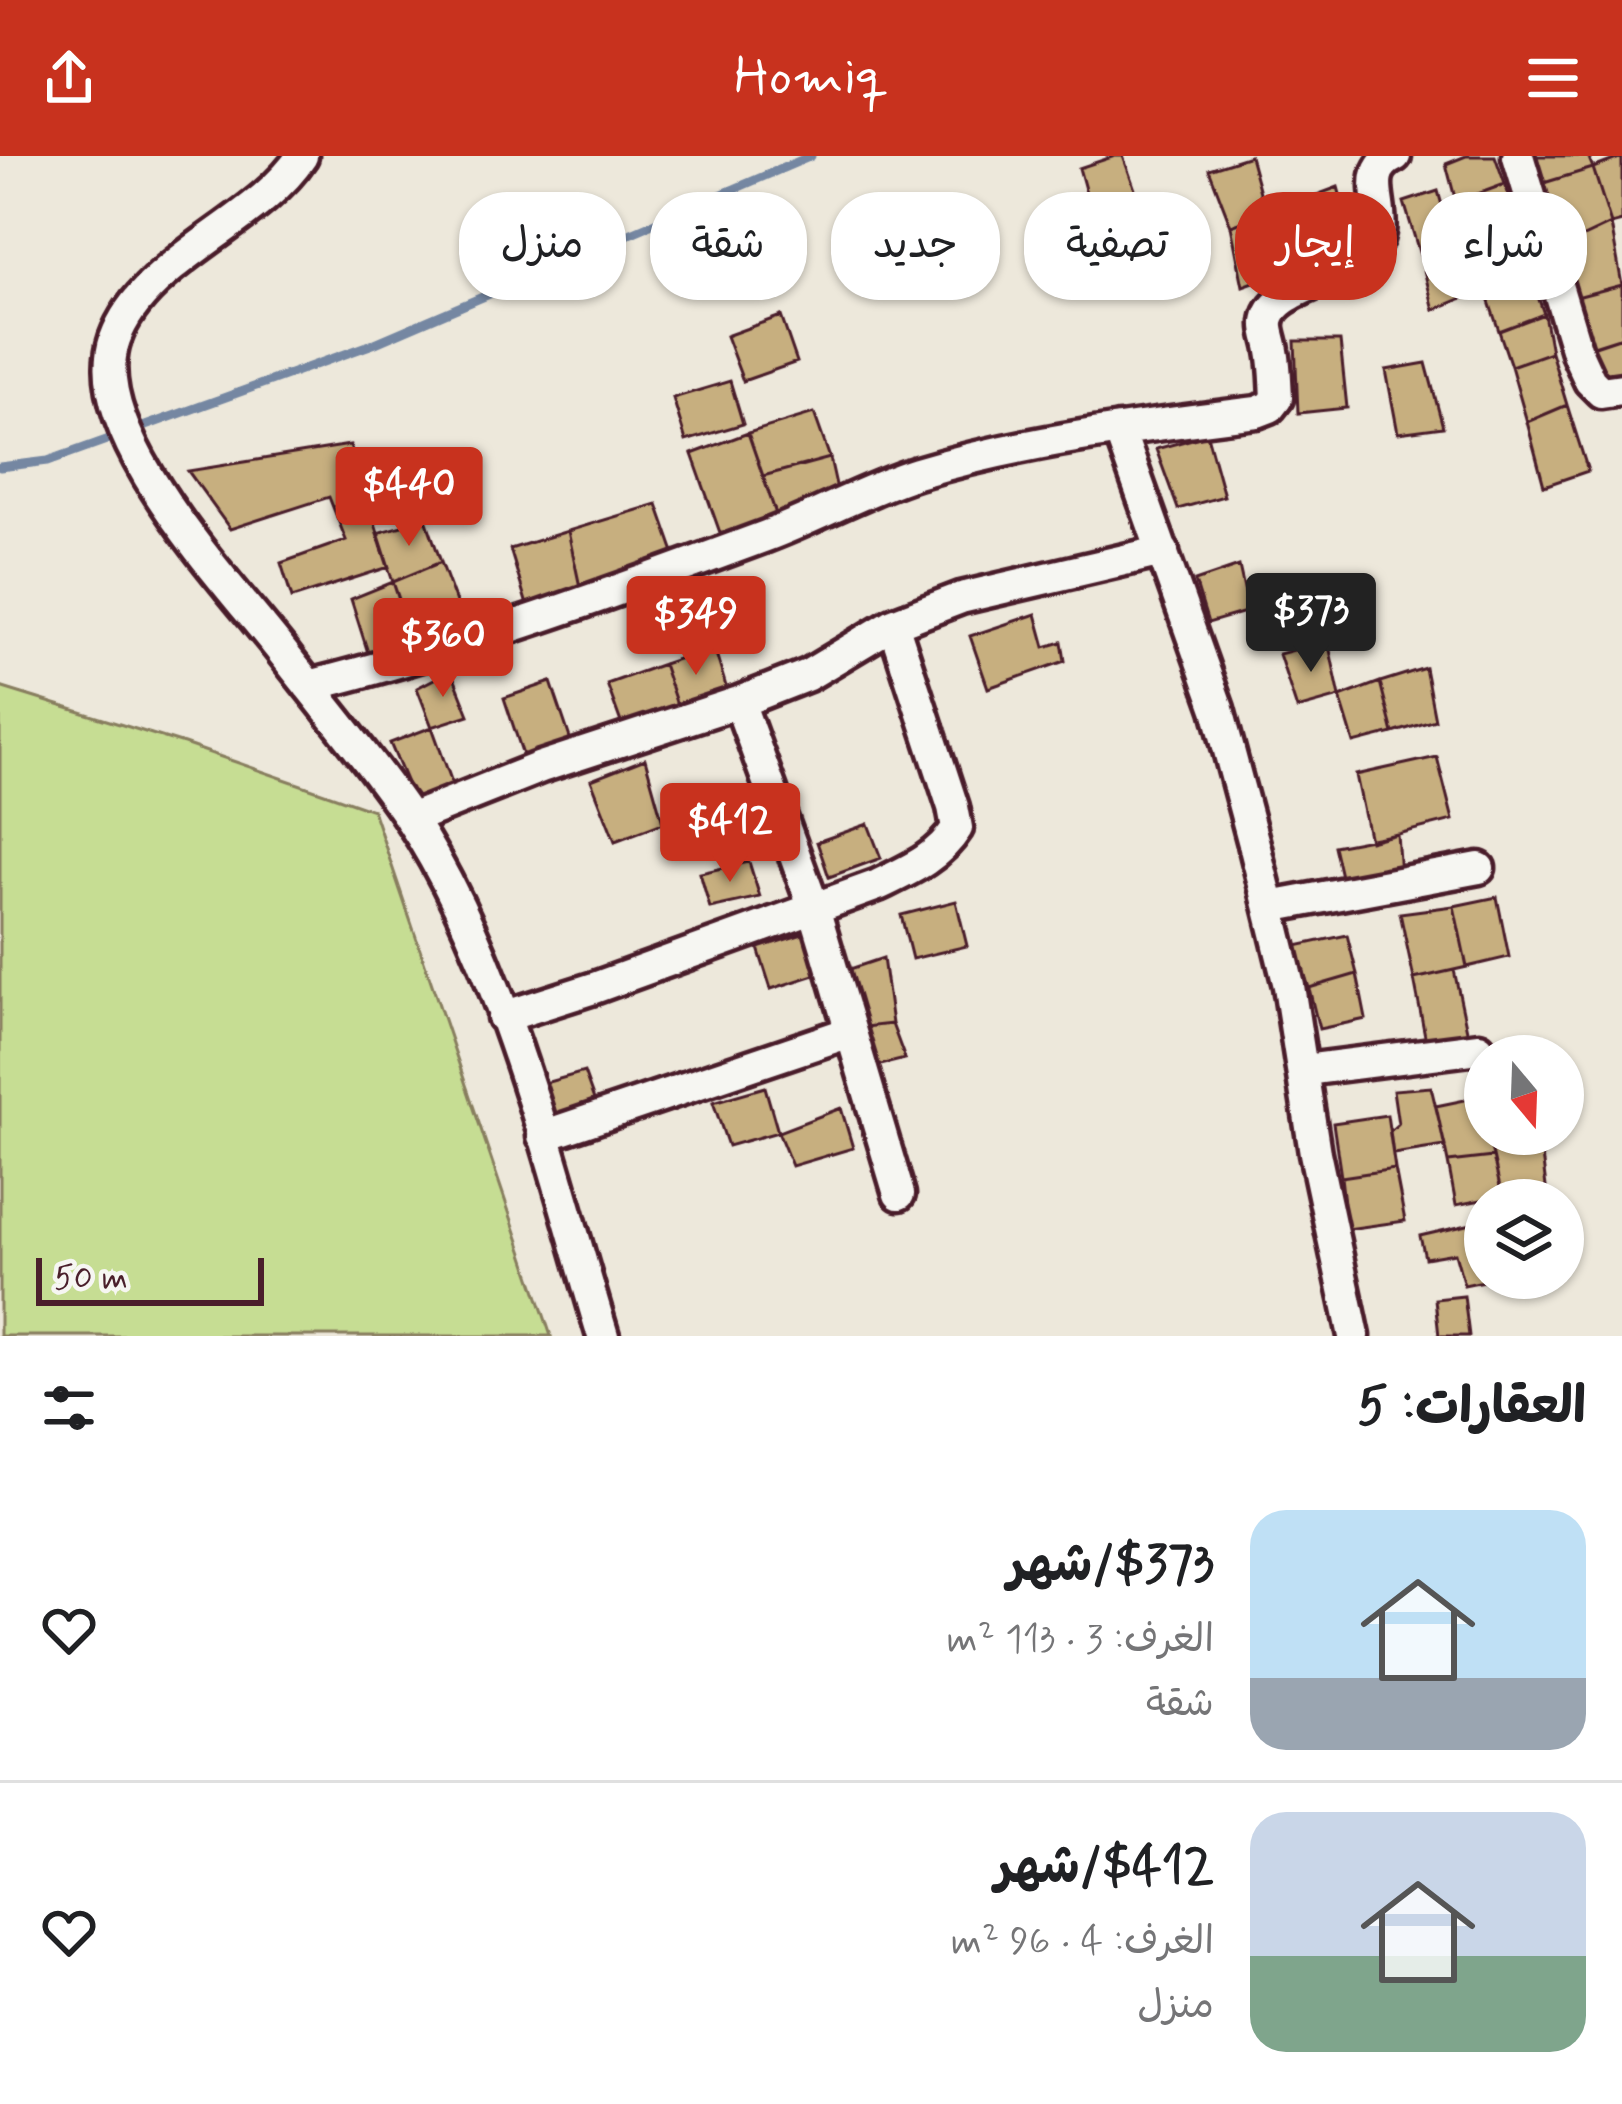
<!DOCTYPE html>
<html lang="ar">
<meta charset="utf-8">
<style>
:root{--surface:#fff;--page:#f2f2f2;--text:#202124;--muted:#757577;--line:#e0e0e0;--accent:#c8321e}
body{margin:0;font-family:Mynerve,"Playpen Sans Arabic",sans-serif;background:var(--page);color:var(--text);direction:rtl;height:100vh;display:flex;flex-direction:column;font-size:45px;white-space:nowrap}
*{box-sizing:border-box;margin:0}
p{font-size:39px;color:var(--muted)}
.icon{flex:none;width:66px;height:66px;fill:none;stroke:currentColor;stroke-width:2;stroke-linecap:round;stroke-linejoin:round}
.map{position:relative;height:1180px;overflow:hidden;direction:ltr}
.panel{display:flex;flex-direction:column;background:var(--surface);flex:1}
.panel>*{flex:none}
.guide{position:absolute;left:36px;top:36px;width:1551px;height:108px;direction:rtl;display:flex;gap:24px}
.needle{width:78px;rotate:161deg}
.buttons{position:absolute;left:1464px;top:879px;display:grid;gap:24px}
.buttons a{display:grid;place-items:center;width:120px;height:120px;border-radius:50%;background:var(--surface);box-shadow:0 3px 9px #0004;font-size:60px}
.scale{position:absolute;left:36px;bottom:30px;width:228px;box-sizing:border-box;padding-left:12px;border:6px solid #4a1f2b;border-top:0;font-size:33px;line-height:42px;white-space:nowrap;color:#4a1f2b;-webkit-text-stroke:9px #f6f6f2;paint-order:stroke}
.price{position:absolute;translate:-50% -102px;padding:0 27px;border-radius:12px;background:var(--accent);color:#fff;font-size:39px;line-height:78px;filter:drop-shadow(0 3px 6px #0008)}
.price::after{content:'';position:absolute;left:50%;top:72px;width:36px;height:27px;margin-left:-18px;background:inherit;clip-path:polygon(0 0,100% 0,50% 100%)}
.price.on{background:#222;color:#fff}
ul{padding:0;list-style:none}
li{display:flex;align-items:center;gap:36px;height:300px;padding:0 36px}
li+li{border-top:3px solid var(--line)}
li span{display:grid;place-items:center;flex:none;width:336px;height:240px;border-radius:36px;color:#555}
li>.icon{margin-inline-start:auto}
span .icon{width:144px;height:144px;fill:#fffc;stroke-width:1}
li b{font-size:51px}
h2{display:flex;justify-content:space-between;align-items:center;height:144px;padding:0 36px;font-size:51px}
.tag{padding:0 42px;border-radius:48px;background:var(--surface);box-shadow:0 3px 9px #0004;font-size:42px;line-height:108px}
.tag.on{background:var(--accent);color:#fff}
header{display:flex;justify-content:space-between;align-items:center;height:156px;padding:0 36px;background:var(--accent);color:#fff;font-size:54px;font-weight:600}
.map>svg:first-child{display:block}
.green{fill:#c6dd93;stroke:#887e5f;stroke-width:3}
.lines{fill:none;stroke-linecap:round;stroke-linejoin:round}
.stream{stroke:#7587a2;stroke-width:9}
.building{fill:#c7af7f;stroke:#4a1f2b;stroke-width:3}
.minor-casing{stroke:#4a1f2b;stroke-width:39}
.minor{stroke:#f6f6f2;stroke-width:30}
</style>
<header><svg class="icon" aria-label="menu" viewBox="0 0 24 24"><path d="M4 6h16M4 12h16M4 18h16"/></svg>Homiq<svg class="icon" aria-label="share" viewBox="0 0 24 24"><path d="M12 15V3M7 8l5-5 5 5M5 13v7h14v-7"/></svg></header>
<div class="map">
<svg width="1622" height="1180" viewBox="0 0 1622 1180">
<rect width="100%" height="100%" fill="#ede8db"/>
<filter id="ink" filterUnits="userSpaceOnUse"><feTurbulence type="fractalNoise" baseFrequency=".00833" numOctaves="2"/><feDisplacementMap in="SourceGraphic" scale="24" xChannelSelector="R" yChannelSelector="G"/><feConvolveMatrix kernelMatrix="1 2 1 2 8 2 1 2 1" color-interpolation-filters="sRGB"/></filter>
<g filter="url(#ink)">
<!-- green -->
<path class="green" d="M0,531L184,588L373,654L551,1180H0Z"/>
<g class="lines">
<!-- stream -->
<path class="stream" d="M0,311L48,305L373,188L811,0"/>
</g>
<!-- building -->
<path class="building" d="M1115,0H1123L1137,39L1091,55L1079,12Z
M1250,0L1266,58L1231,70L1209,13Z
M1466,0H1495L1505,28L1456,46L1446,8Z
M1529,0H1588L1593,12L1537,29Z
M1622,1V65L1611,68L1593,12Z
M1593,12L1611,68L1556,94L1537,29Z
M1505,28L1517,64L1470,81L1456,46Z
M1338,31L1349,70L1278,95L1266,58Z
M1438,35L1456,99L1422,106L1404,46Z
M1266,58L1285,115L1243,130L1231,70Z
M1611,68L1622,129L1569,143L1556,94Z
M1511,79L1519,111L1465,132L1456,99Z
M1456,99L1468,140L1434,154L1422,106Z
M1527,109L1544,158L1499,175L1482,125Z
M1622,129V181L1581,194L1569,143Z
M1544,158L1551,196L1511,210L1499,175Z
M781,160L797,206L743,225L726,180Z
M1622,181V225L1604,230L1586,193Z
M1295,185H1340L1347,252L1298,257Z
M1551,196L1567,249L1527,266L1511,210Z
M1426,207L1443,271L1398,277L1386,214Z
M730,225L743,268L686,285L673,242Z
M1567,249L1588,315L1544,330L1527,266Z
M814,257L830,302L763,320L748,277Z
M748,277L778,364L723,385L692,298Z
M1207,279L1224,340L1178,353L1156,293Z
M350,289L389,411L292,442L281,407L346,384L329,341L230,373L188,315Z
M830,302L838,338L778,364L763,320Z
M657,348L676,402L580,431L568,375Z
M426,363L441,406L393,426L377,377Z
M568,375L580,431L527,449L510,393Z
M441,406L463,465L412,483L393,426Z
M1239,410L1249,455L1208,467L1195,425Z
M393,426L416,492L371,506L351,443Z
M1036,458L1045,491L1062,486L1065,505L988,532L970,480Z
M1328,485L1340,541L1297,553L1279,498Z
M714,491L728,537L678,552L663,508Z
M663,508L678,552L623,572L607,528Z
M1425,512L1435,564L1393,577L1380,526Z
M451,514L469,559L432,571L417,532Z
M551,526L572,588L525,605L504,542Z
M1380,526L1393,577L1354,587L1340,541Z
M432,571L455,635L416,648L390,587Z
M1437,601L1453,664L1370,685L1356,619Z
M645,603L663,667L615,685L591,624Z
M868,668L881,702L829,721L817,686Z
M1397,678L1400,718L1343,729L1334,690Z
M749,706L760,741L710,752L700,717Z
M1497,741L1509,801L1467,811L1454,750Z
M956,745L967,790L912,803L901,759Z
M1454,750L1467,811L1414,823L1400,757Z
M809,776L821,817L771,833L758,792Z
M1347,779L1357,818L1309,832L1296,790Z
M883,802L892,868L856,872L844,815Z
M1454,814L1468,879L1426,885L1414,823Z
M1357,818L1366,863L1319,873L1309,832Z
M892,868L905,903L869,912L856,872Z
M584,916L597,952L553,964L541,928Z
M765,931L778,976L728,990L713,946Z
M1431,931L1445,990L1393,998L1390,975L1398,968L1393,934Z
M1484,940L1485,978H1489L1493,1001L1448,1006L1436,950Z
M841,952L853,992L792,1010L778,976Z
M1387,959L1395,1013L1341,1021L1333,967Z
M1489,978H1539L1540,983L1490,987Z
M1540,983L1546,1031L1502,1040L1490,987Z
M1493,1001L1502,1040L1456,1049L1448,1006Z
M1395,1013L1405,1065L1347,1073L1341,1021Z
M1485,1065V1122H1498L1464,1129L1455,1097L1425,1102L1420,1080Z
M1464,1140L1469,1180H1439L1435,1143Z"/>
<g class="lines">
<defs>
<path id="minor" d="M302,0C258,68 143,104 115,183C82,278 234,432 287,502C328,555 372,606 409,661C504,804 553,1015 603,1180
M1518,0L1578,199L1590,225L1601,236L1622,233
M1119,274L1218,553L1254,688L1289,830L1315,997L1354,1180
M309,530C465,491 615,436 766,380C817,361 866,333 917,317C1028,284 1143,270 1257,256L1270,251L1277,242C1276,226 1276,210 1273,195C1272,186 1267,175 1268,167C1270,126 1370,125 1379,76C1384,47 1361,16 1395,0
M739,546L814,752L899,1038
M410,663L541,611L739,546L808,519L893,468L961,442L1163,395
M1270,751L1479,712
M503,861L594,832L878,729C909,714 938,702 957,672L953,651L893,468
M1305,914L1479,892
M543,980L850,876"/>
</defs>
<!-- minor casing -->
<use href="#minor" class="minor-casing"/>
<!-- minor -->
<use href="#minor" class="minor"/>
</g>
</g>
</svg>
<div class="buttons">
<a><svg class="needle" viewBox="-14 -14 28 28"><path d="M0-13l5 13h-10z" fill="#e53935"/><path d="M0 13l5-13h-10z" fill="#757577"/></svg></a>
<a><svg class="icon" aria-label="layers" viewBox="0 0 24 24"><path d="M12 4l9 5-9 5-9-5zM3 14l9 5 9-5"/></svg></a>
</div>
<div class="scale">50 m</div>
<b class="price" style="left:409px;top:393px">$440</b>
<b class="price on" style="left:1311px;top:519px">$373</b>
<b class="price" style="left:696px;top:522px">$349</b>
<b class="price" style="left:443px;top:544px">$360</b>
<b class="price" style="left:730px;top:729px">$412</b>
<div class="guide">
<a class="tag">شراء</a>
<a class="tag on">إيجار</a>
<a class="tag">تصفية</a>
<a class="tag">جديد</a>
<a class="tag">شقة</a>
<a class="tag">منزل</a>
</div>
</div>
<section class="panel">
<h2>العقارات: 5<svg class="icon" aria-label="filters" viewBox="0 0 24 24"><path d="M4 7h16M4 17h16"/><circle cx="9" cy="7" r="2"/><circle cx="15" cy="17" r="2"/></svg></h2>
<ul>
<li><span style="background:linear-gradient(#bfe0f5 70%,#9aa5b1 0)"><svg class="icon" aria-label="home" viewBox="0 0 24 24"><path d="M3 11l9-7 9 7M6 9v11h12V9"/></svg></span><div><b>$373/شهر</b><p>الغرف: 3 · 113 m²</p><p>شقة</p></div><svg class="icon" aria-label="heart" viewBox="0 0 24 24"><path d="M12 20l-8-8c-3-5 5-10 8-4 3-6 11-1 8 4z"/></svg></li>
<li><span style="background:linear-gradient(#c9d6e8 60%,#7fa58c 0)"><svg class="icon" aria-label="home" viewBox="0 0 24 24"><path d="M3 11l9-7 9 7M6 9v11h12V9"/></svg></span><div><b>$412/شهر</b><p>الغرف: 4 · 96 m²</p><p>منزل</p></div><svg class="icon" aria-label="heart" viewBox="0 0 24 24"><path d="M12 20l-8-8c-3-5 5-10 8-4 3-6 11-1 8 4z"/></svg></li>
</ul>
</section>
